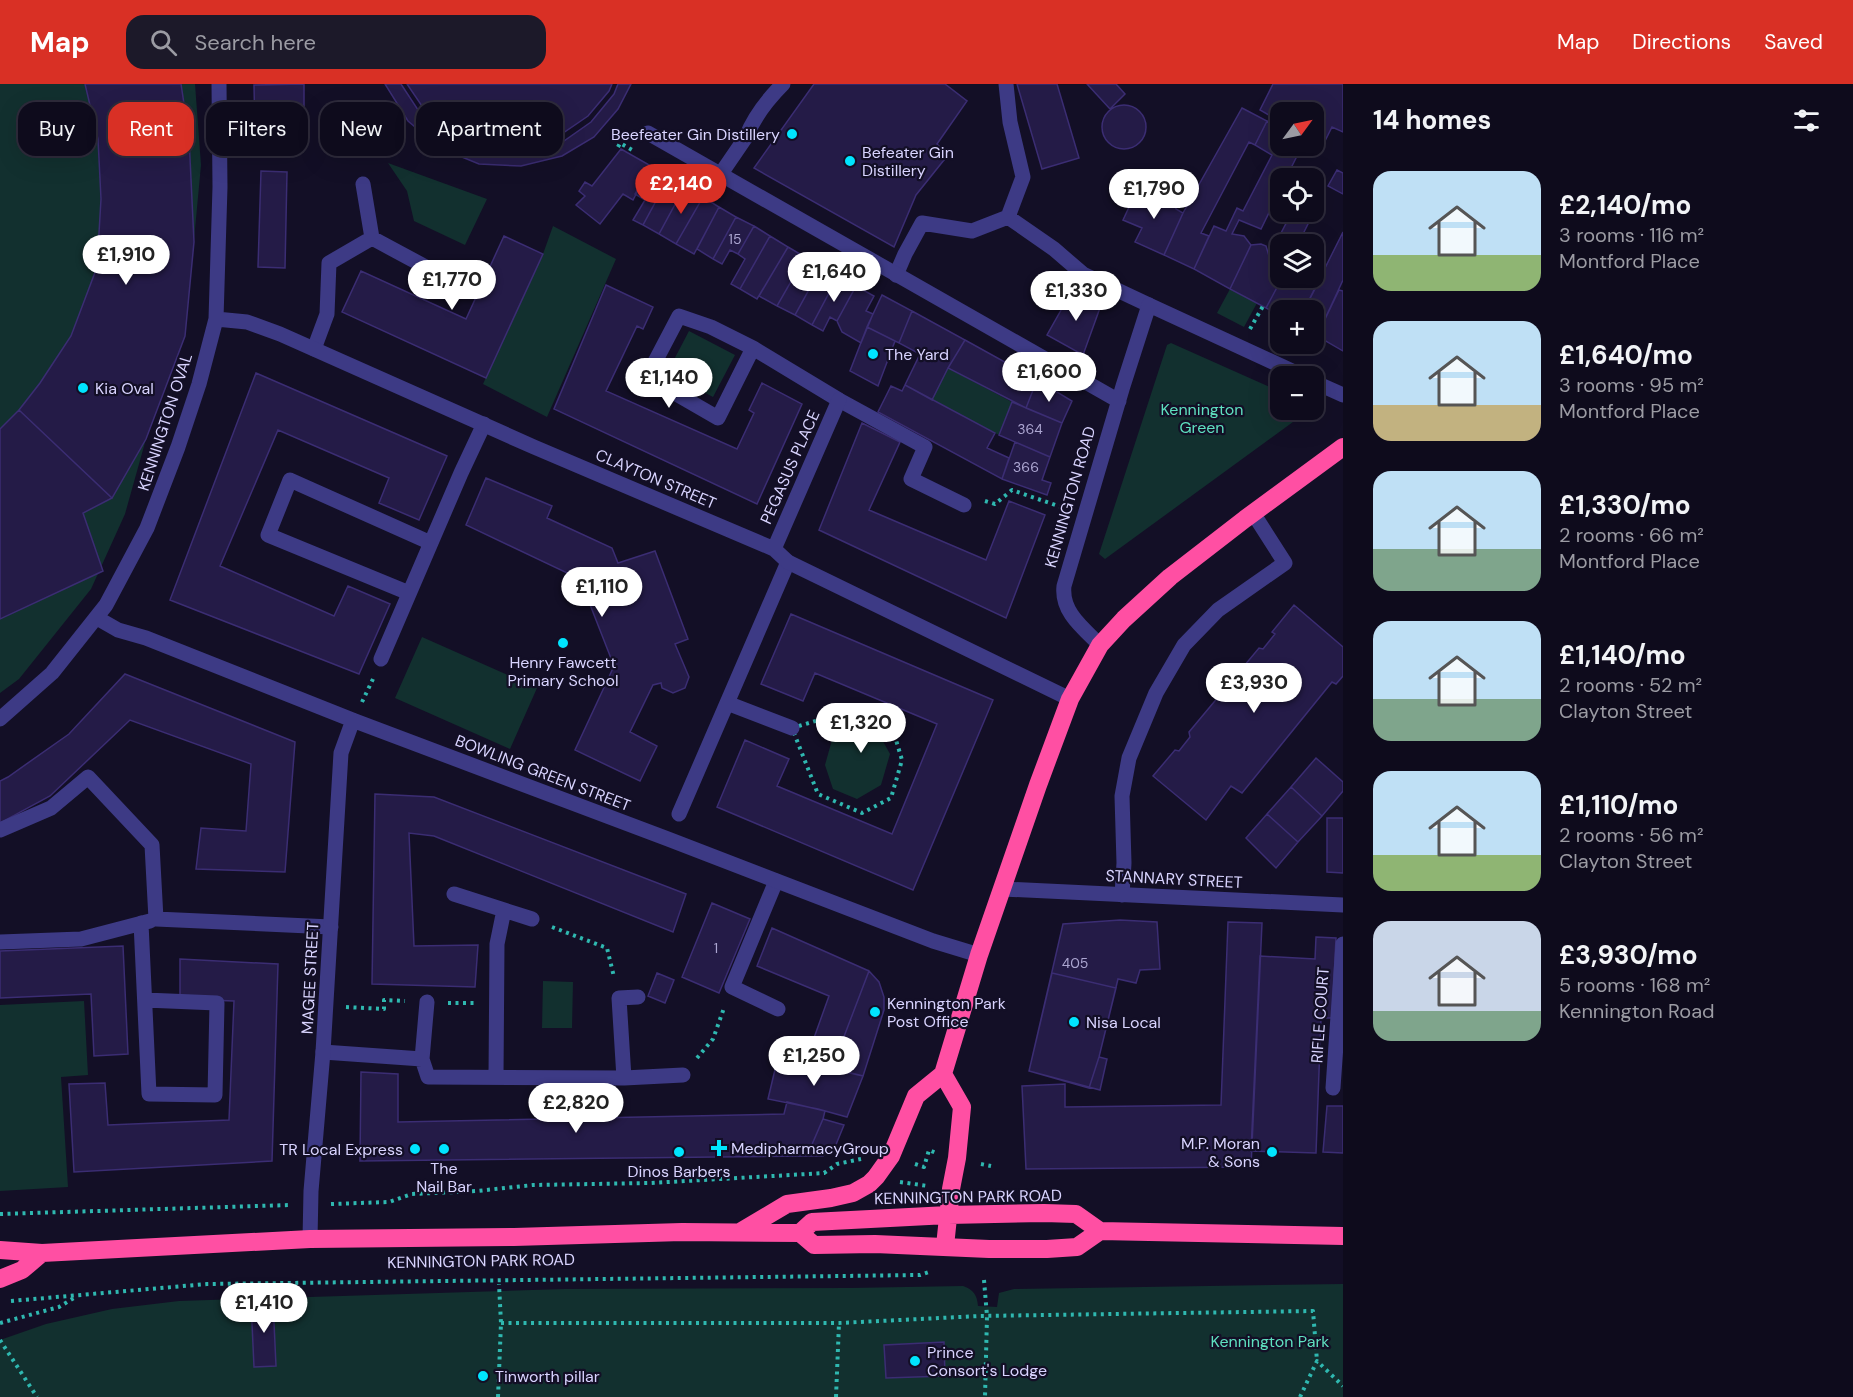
<!DOCTYPE html>
<meta charset="utf-8">
<style>
:root{--surface:#0e0b1c;--page:#1c1929;--text:#f1f3f6;--muted:#9b9ba3;--line:#2e2b3b;--accent:#d93025}
body{margin:0;font-family:"DM Sans",sans-serif;background:var(--page);color:var(--text);height:100vh;display:flex;flex-direction:column;font-size:22px;white-space:nowrap}
*{box-sizing:border-box;margin:0}
p{font-size:20px;color:var(--muted)}
.icon{flex:none;width:33px;height:33px;fill:none;stroke:currentColor;stroke-width:2;stroke-linecap:round;stroke-linejoin:round}
.map{position:relative;flex:1;overflow:hidden}
.sheet{display:flex;flex-direction:column;background:var(--surface);width:510px}
.sheet>*{flex:none}
.banner{position:absolute;left:18px;top:18px;width:570px;height:54px;display:flex;gap:12px}
.needle{width:39px;rotate:57deg}
.tools{position:absolute;left:1270px;top:18px;display:grid;gap:12px}
.tools a{display:grid;place-items:center;width:54px;height:54px;border-radius:12px;background:var(--surface);box-shadow:0 6px 24px #0002,0 0 0 2px var(--line);font-size:30px}
.price{position:absolute;translate:-50% -51px;padding:0 14px;border-radius:21px;background:#fff;color:#222;font-size:20px;line-height:39px;filter:drop-shadow(0 2px 3px #0008)}
.price::after{content:'';position:absolute;left:50%;top:36px;width:18px;height:14px;margin-left:-9px;background:inherit;clip-path:polygon(0 0,100% 0,50% 100%)}
.price.on{background:var(--accent);color:#fff}
ul{padding:0;list-style:none}
li{display:flex;align-items:center;gap:18px;height:150px;padding:0 30px}
li span{display:grid;place-items:center;flex:none;width:168px;height:120px;border-radius:18px;color:#555}
li>.icon{margin-inline-start:auto}
span .icon{width:72px;height:72px;fill:#fffc;stroke-width:1}
li b{font-size:26px}
h2{display:flex;justify-content:space-between;align-items:center;height:72px;padding:0 30px;font-size:26px}
.chip{padding:0 21px;border-radius:18px;background:var(--surface);box-shadow:0 6px 24px #0002,0 0 0 2px var(--line);font-size:21px;line-height:54px}
.chip.on{background:var(--accent);color:#fff}
header{display:flex;align-items:center;gap:36px;box-sizing:border-box;height:84px;padding:0 30px;background:var(--accent);color:#fff}
header strong{font-size:28px}
nav{display:flex;gap:33px;margin-inline-start:auto;font-size:21px}
.search{width:420px;height:54px;background:var(--page);display:flex;align-items:center;gap:15px;box-sizing:border-box;padding:0 21px;border-radius:18px;color:var(--muted);font-size:22px}
main{display:flex;flex:1;min-height:0}
.map>svg:first-child{display:block}
.green{fill:#12302f}
.building{fill:#241b47;stroke:#3b2d73;stroke-width:1.5}
.lines{fill:none;stroke-linecap:round;stroke-linejoin:round}
.path{stroke:#2fb8b0;stroke-width:4;stroke-dasharray:3 4.5;stroke-linecap:butt}
.lane{stroke:#3d3a85;stroke-width:15}
.street{stroke:#3d3a85;stroke-width:15}
.highway{stroke:#ff4fa3;stroke-width:18}
.poi-dot{fill:#00e5ff;stroke:#130f26;stroke-width:2}
.labels{text-anchor:middle;dominant-baseline:central;stroke-width:4.5;stroke-linejoin:round;paint-order:stroke}
.number-label{font-size:14px;fill:#aca6d1}
.poi-label{font-size:16px;fill:#d9d4ff;stroke:#130f26;text-anchor:start}
.park-label{font-size:16px;fill:#5fe0c0;stroke:#130f26}
.street-label{font-size:16px;fill:#d9d4ff;stroke:#130f26}
</style>
<header>
<strong>Map</strong>
<div class="search"><svg class="icon" aria-label="search" viewBox="0 0 24 24"><circle cx="10" cy="10" r="6"/><path d="M15 15l6 6"/></svg>Search here</div>
<nav><a>Map</a><a>Directions</a><a>Saved</a></nav>
</header>
<main>
<div class="map">
<svg width="1343" height="1313" viewBox="0 0 1343 1313">
<rect width="100%" height="100%" fill="#130f26"/>
<!-- green -->
<path class="green" d="M0,0H195L201,81L185,252L146,355L125,430L91,505L19,595L0,609Z
M388,79L487,115L465,161L414,137L407,107Z
M553,142L616,175L547,333L483,300L543,170Z
M1230,205L1257,219L1244,243L1217,229Z
M689,247L735,271L713,313L667,289Z
M1171,259L1281,308V326H1308V327L1105,475L1099,470L1167,261Z
M948,284L1012,318L999,351L932,316Z
M422,553L537,604L510,665L395,614Z
M862,643L879,650L890,670L881,701L857,715L833,705L825,681L832,656Z
M543,897L573,898L572,944H542Z
M84,917L88,991L61,993L68,1103L0,1107V921Z
M1343,1200V1313H0V1256L46,1240L112,1225L179,1217L565,1205L851,1204L963,1202C974,1206 977,1211 978,1222L997,1223L999,1209L1014,1205Z"/>
<!-- building -->
<path class="building" d="M85,0H181L189,53L194,158L185,252L146,355L112,414L19,326L40,299L71,252L97,183L101,115L98,55Z
M304,0V48L255,49L254,1Z
M401,0L420,29L450,54L487,68L526,69L561,59L591,38L614,10L618,0H631L618,25L594,53L562,72L521,82L479,80L440,64L408,37L385,0Z
M407,0H612L609,7L588,32L563,49L529,63H493L456,50L426,28Z
M814,0H945L967,17L937,60L948,71L916,111L894,163L754,84Z
M1017,0H1057L1079,74L1042,85Z
M1087,0H1116L1125,10L1110,25Z
M1273,0H1343V48L1332,43L1323,61L1314,56V28H1281V38L1260,26Z
M1102 43a22 22 0 1 1 44 0a22 22 0 1 1-44 0Z
M1242,24L1267,37L1255,61L1249,58L1201,149L1209,152L1194,185L1164,171L1183,129Z
M1267,37L1281,46V62H1302L1286,94H1281V104L1261,145L1239,136L1232,150L1244,152L1251,161L1230,205L1194,185L1214,142L1226,147L1237,124L1243,127L1272,71L1255,61Z
M621,65L651,82L633,116L623,110L600,140L576,121L585,112L579,107L585,98L592,102Z
M651,82L669,93L643,141L633,136L645,116L635,110Z
M1337,86L1343,89V110L1328,102Z
M261,87L287,88L285,184L258,183Z
M669,93L685,102L659,150L643,141Z
M685,102L703,113L676,160L659,150Z
M1137,106L1155,113L1162,110L1170,112L1174,118L1176,125L1183,129L1164,171L1135,158L1142,144L1123,136Z
M703,113L719,123L694,170L676,160Z
M1314,116L1319,118L1298,160H1281L1282,194L1266,224L1230,205L1251,161L1261,160L1266,162L1269,172L1292,128H1314Z
M719,123L736,133L713,175L697,165Z
M736,133L754,142L738,170L730,166L722,180L713,175Z
M754,142L770,152L740,205L731,200L745,175L738,170Z
M1343,148V196L1317,252L1314,250V226H1304Z
M504,152L543,170L486,294L342,228L361,187L466,235Z
M770,152L788,163L757,215L740,205Z
M788,163L805,173L777,222L759,212Z
M805,173L822,182L795,231L777,222Z
M822,182L838,192L812,241L795,231Z
M838,192L856,202L837,237L830,233L823,247L812,241Z
M1282,194H1301L1317,201L1304,226H1281V232L1266,224Z
M606,201L653,223L643,245L637,242L606,307L737,365L754,329L749,326L762,299L802,320L757,420L554,325Z
M856,202L874,212L866,227L873,230L861,259L842,248L837,237Z
M1073,205L1101,221L1083,271L1047,251Z
M1339,206L1343,207V267L1317,252Z
M882,211L912,227L899,259L867,243Z
M912,227L965,256L948,284L932,316L905,301L920,270L899,259Z
M867,243L895,257L878,302L850,287Z
M965,256L1037,296L1026,324L948,284Z
M256,289L447,372L419,436L379,419L389,394L278,346L220,482L334,532L348,502L390,520L359,590L170,516Z
M1037,296L1072,317L1062,339L1026,324Z
M905,301L995,349L987,364L1009,374L1002,395L878,328L891,302L902,307Z
M1012,318L1062,339L1050,373L999,351Z
M19,326L112,414L83,429L103,487L0,535V345Z
M862,339L900,358L869,426L986,476L1009,417L1045,431L1006,534L819,446Z
M1015,358L1050,373L1042,396L1051,399L1047,411L1002,395Z
M486,394L552,422L547,434L612,464L618,479L655,467L688,555L675,560L689,593L685,604L673,609L662,604L661,599L653,601L630,648L657,662L640,697L575,666L614,582L580,495L466,441Z
M1294,521L1343,563V592L1336,600L1332,598L1242,709L1231,702L1206,736L1153,692L1175,666L1179,667L1190,653L1189,648L1259,564L1263,565L1275,550L1272,548Z
M791,530L993,616L913,806L717,723L745,656L789,675L777,702L892,750L937,640L815,589L803,617L761,600Z
M125,590L295,658L285,788L196,785L201,744L246,747L251,680L130,636L50,712L0,739V697L8,693L69,650Z
M1316,674L1343,698V707L1322,732L1291,703Z
M1291,703L1322,732L1298,758L1267,730Z
M375,710L434,713L686,810L673,848L434,752L409,749L414,862L478,861L475,903L372,900Z
M1267,730L1298,758L1276,784L1246,754Z
M1327,734H1343V789L1327,788Z
M712,819L750,835L719,909L682,893Z
M1120,836L1157,838L1160,885L1140,886L1136,899L1118,895L1099,973L1107,975L1100,1006L1029,987L1063,840Z
M1228,838L1262,839L1251,1083L1026,1085L1022,1002L1065,1000V1023L1221,1021Z
M772,844L869,887L832,984L805,979L829,912L757,882Z
M1316,853L1336,854L1332,934H1321L1316,1069L1251,1067L1260,872L1315,875Z
M123,862L128,970L94,972L91,910L0,914V867Z
M180,875L278,880L272,1077L74,1088L69,1000L105,999L108,1041L229,1036L234,917L180,915Z
M869,887L879,898L884,913V926L863,992L832,984Z
M657,889L674,896L665,919L648,912Z
M1052,889L1116,904L1099,973L1089,1004L1029,987Z
M778,973L863,992L847,1033L818,1025L768,1015Z
M361,988L398,990V1038L784,1030L787,1018L825,1027L823,1035L807,1072L360,1077Z
M1327,1022H1343V1069L1323,1068Z
M823,1035L844,1041L835,1063L823,1072H807Z
M273,1217L276,1282L254,1283L251,1218Z
M944,1258L945,1292L886,1294L884,1261Z"/>
<g class="lines">
<!-- path -->
<path class="path" d="M618,63L620,59L634,67
M1250,245L1263,222
M985,417L995,420L1012,406L1064,424
M362,618L373,595
M859,624L893,646L902,676L891,714L862,729L818,710L792,644Z
M552,843L607,864L614,893
M448,919H477
M346,923L384,925V916L405,917
M697,974L713,955L724,924
M850,1061L860,1063
M915,1080L924,1083L929,1066L936,1069
M981,1080L991,1082
M824,1089L837,1080L861,1075
M900,1098L928,1102
M331,1120L389,1118L412,1110L477,1107L533,1101L651,1099L825,1089
M0,1130L290,1121
M984,1196L987,1232L985,1313
M11,1217L207,1200L920,1191L932,1187
M0,1239L59,1223L77,1212
M501,1239H839L979,1232L1313,1227L1317,1277
M0,1256L37,1313
M498,1313L501,1239L499,1200
M836,1313L839,1239
M1300,1313L1317,1277L1343,1302"/>
<!-- lane -->
<path class="lane" d="M720,91L746,53
M1008,133L1054,165L1083,190L1149,221
M372,154L448,195
M896,191L905,170L922,139L972,147L1008,133L1023,93L1010,38L1006,0
M753,264L718,334L647,293L679,232L711,243L753,264L839,316L925,363L911,395L964,421
M314,265L327,230L329,179L372,154L363,100
M409,509L268,451L290,396L431,459
M381,575L461,389L484,340
M727,619L792,644
M679,730L788,478
M0,746L51,724L88,693L152,761L156,835L331,843
M776,797L732,903L778,925
M454,810L532,835
M1122,811L1124,779L1122,712L1129,674L1156,609L1184,561L1218,526L1285,479L1253,429
M141,839L149,1010L215,1011L217,919L145,916
M0,858L81,855L150,837
M323,968L422,975L428,993L624,994L683,991
M422,975L427,918
M496,993L497,860L504,826
M624,994L619,914L638,913
M1333,1004L1343,860"/>
<!-- street -->
<path class="street" d="M648,49L1119,317
M746,53C754,33 767,16 783,0
M216,235L247,238L280,250L534,363L774,465L788,478L1070,615
M1314,298L1343,311
M774,465L839,316
M97,534L118,546L146,554L355,637L668,755L933,857L979,871
M1100,561C1083,544 1061,528 1064,502L1123,302L1149,221L1303,292
M0,635L52,589L106,521L147,444L178,363L199,300L216,235L220,103L219,0
M1003,805L1343,821
M310,1155L311,1107L323,968L341,669L353,636"/>
<!-- highway -->
<path class="highway" d="M943,990L962,1023L957,1074L951,1105L945,1162
M740,1148L787,1120L831,1114L853,1109L869,1100L876,1093L891,1072L916,1012L943,990L979,871L1038,701L1070,615L1100,561L1124,535L1170,493L1245,435L1343,363
M800,1149L812,1138L948,1131L1044,1129L1076,1130L1100,1147L1343,1152
M0,1166L42,1169L310,1155L514,1153L682,1148L800,1149L814,1161L875,1160L989,1165H1047L1077,1163L1100,1147
M0,1195L22,1186L42,1169"/>
</g>
<!-- markers -->
<g class="poi-dot">
<circle cx="792" cy="50" r="6"/>
<circle cx="850" cy="77" r="6"/>
<circle cx="873" cy="270" r="6"/>
<circle cx="83" cy="304" r="6"/>
<circle cx="563" cy="559" r="6"/>
<circle cx="875" cy="928" r="6"/>
<circle cx="1074" cy="938" r="6"/>
<path d="M716 1055h6v6h6v6h-6v6h-6v-6h-6v-6h6z"/>
<circle cx="415" cy="1065" r="6"/>
<circle cx="444" cy="1065" r="6"/>
<circle cx="679" cy="1068" r="6"/>
<circle cx="1272" cy="1068" r="6"/>
<circle cx="915" cy="1277" r="6"/>
<circle cx="483" cy="1292" r="6"/>
</g>
<g class="labels">
<!-- number labels -->
<g class="number-label">
<text x="735" y="155">15</text>
<text x="1030" y="345">364</text>
<text x="1026" y="383">366</text>
<text x="716" y="864">1</text>
<text x="1075" y="879">405</text>
</g>
<!-- poi labels -->
<g class="poi-label">
<text x="780" y="50" text-anchor="end">Beefeater Gin Distillery</text>
<text x="862" y="68">Befeater Gin<tspan x="862" dy="18">Distillery</tspan></text>
<text x="885" y="270">The Yard</text>
<text x="95" y="304">Kia Oval</text>
<text x="563" y="578" text-anchor="middle">Henry Fawcett<tspan x="563" dy="18">Primary School</tspan></text>
<text x="887" y="919">Kennington Park<tspan x="887" dy="18">Post Office</tspan></text>
<text x="1086" y="938">Nisa Local</text>
<text x="1260" y="1059" text-anchor="end">M.P. Moran<tspan x="1260" dy="18">&amp; Sons</tspan></text>
<text x="731" y="1064">MedipharmacyGroup</text>
<text x="403" y="1065" text-anchor="end">TR Local Express</text>
<text x="444" y="1084" text-anchor="middle">The<tspan x="444" dy="18">Nail Bar</tspan></text>
<text x="679" y="1087" text-anchor="middle">Dinos Barbers</text>
<text x="927" y="1268">Prince<tspan x="927" dy="18">Consort's Lodge</tspan></text>
<text x="495" y="1292">Tinworth pillar</text>
</g>
<!-- park labels -->
<g class="park-label">
<text x="1202" y="325">Kennington<tspan x="1202" dy="18">Green</tspan></text>
<text x="1270" y="1257">Kennington Park</text>
</g>
<!-- street labels -->
<g class="street-label">
<text transform="translate(165 338) rotate(-72)">KENNINGTON OVAL</text>
<text transform="translate(790 383) rotate(-66)">PEGASUS PLACE</text>
<text transform="translate(656 395) rotate(23)">CLAYTON STREET</text>
<text transform="translate(1070 413) rotate(-74)">KENNINGTON ROAD</text>
<text transform="translate(543 689) rotate(21)">BOWLING GREEN STREET</text>
<text transform="translate(1174 795) rotate(3)">STANNARY STREET</text>
<text transform="translate(310 894) rotate(-87)">MAGEE STREET</text>
<text transform="translate(1320 931) rotate(-86)">RIFLE COURT</text>
<text transform="translate(968 1113) rotate(-1)">KENNINGTON PARK ROAD</text>
<text transform="translate(481 1177) rotate(-1)">KENNINGTON PARK ROAD</text>
</g>
</g>
</svg>
<div class="tools">
<a><svg class="needle" viewBox="-14 -14 28 28"><path d="M0-13l5 13h-10z" fill="#e53935"/><path d="M0 13l5-13h-10z" fill="#9b9ba3"/></svg></a>
<a><svg class="icon" aria-label="locate" viewBox="0 0 24 24"><circle cx="12" cy="12" r="6"/><path d="M12 2v4M12 18v4M2 12h4M18 12h4"/></svg></a>
<a><svg class="icon" aria-label="layers" viewBox="0 0 24 24"><path d="M12 4l9 5-9 5-9-5zM3 14l9 5 9-5"/></svg></a>
<a>+</a>
<a>−</a>
</div>
<b class="price on" style="left:681px;top:131px">£2,140</b>
<b class="price" style="left:1154px;top:136px">£1,790</b>
<b class="price" style="left:126px;top:202px">£1,910</b>
<b class="price" style="left:834px;top:219px">£1,640</b>
<b class="price" style="left:452px;top:227px">£1,770</b>
<b class="price" style="left:1076px;top:238px">£1,330</b>
<b class="price" style="left:1049px;top:319px">£1,600</b>
<b class="price" style="left:669px;top:325px">£1,140</b>
<b class="price" style="left:602px;top:534px">£1,110</b>
<b class="price" style="left:1254px;top:630px">£3,930</b>
<b class="price" style="left:861px;top:670px">£1,320</b>
<b class="price" style="left:814px;top:1003px">£1,250</b>
<b class="price" style="left:576px;top:1050px">£2,820</b>
<b class="price" style="left:264px;top:1250px">£1,410</b>
<div class="banner">
<a class="chip">Buy</a>
<a class="chip on">Rent</a>
<a class="chip">Filters</a>
<a class="chip">New</a>
<a class="chip">Apartment</a>
</div>
</div>
<section class="sheet">
<h2>14 homes<svg class="icon" aria-label="filters" viewBox="0 0 24 24"><path d="M4 7h16M4 17h16"/><circle cx="9" cy="7" r="2"/><circle cx="15" cy="17" r="2"/></svg></h2>
<ul>
<li><span style="background:linear-gradient(#bfe0f5 70%,#8fb573 0)"><svg class="icon" aria-label="home" viewBox="0 0 24 24"><path d="M3 11l9-7 9 7M6 9v11h12V9"/></svg></span><div><b>£2,140/mo</b><p>3 rooms · 116 m²</p><p>Montford Place</p></div></li>
<li><span style="background:linear-gradient(#bfe0f5 70%,#c2b280 0)"><svg class="icon" aria-label="home" viewBox="0 0 24 24"><path d="M3 11l9-7 9 7M6 9v11h12V9"/></svg></span><div><b>£1,640/mo</b><p>3 rooms · 95 m²</p><p>Montford Place</p></div></li>
<li><span style="background:linear-gradient(#bfe0f5 65%,#7fa58c 0)"><svg class="icon" aria-label="home" viewBox="0 0 24 24"><path d="M3 11l9-7 9 7M6 9v11h12V9"/></svg></span><div><b>£1,330/mo</b><p>2 rooms · 66 m²</p><p>Montford Place</p></div></li>
<li><span style="background:linear-gradient(#bfe0f5 65%,#7fa58c 0)"><svg class="icon" aria-label="home" viewBox="0 0 24 24"><path d="M3 11l9-7 9 7M6 9v11h12V9"/></svg></span><div><b>£1,140/mo</b><p>2 rooms · 52 m²</p><p>Clayton Street</p></div></li>
<li><span style="background:linear-gradient(#bfe0f5 70%,#8fb573 0)"><svg class="icon" aria-label="home" viewBox="0 0 24 24"><path d="M3 11l9-7 9 7M6 9v11h12V9"/></svg></span><div><b>£1,110/mo</b><p>2 rooms · 56 m²</p><p>Clayton Street</p></div></li>
<li><span style="background:linear-gradient(#c9d6e8 75%,#7fa58c 0)"><svg class="icon" aria-label="home" viewBox="0 0 24 24"><path d="M3 11l9-7 9 7M6 9v11h12V9"/></svg></span><div><b>£3,930/mo</b><p>5 rooms · 168 m²</p><p>Kennington Road</p></div></li>
</ul>
</section>
</main>
